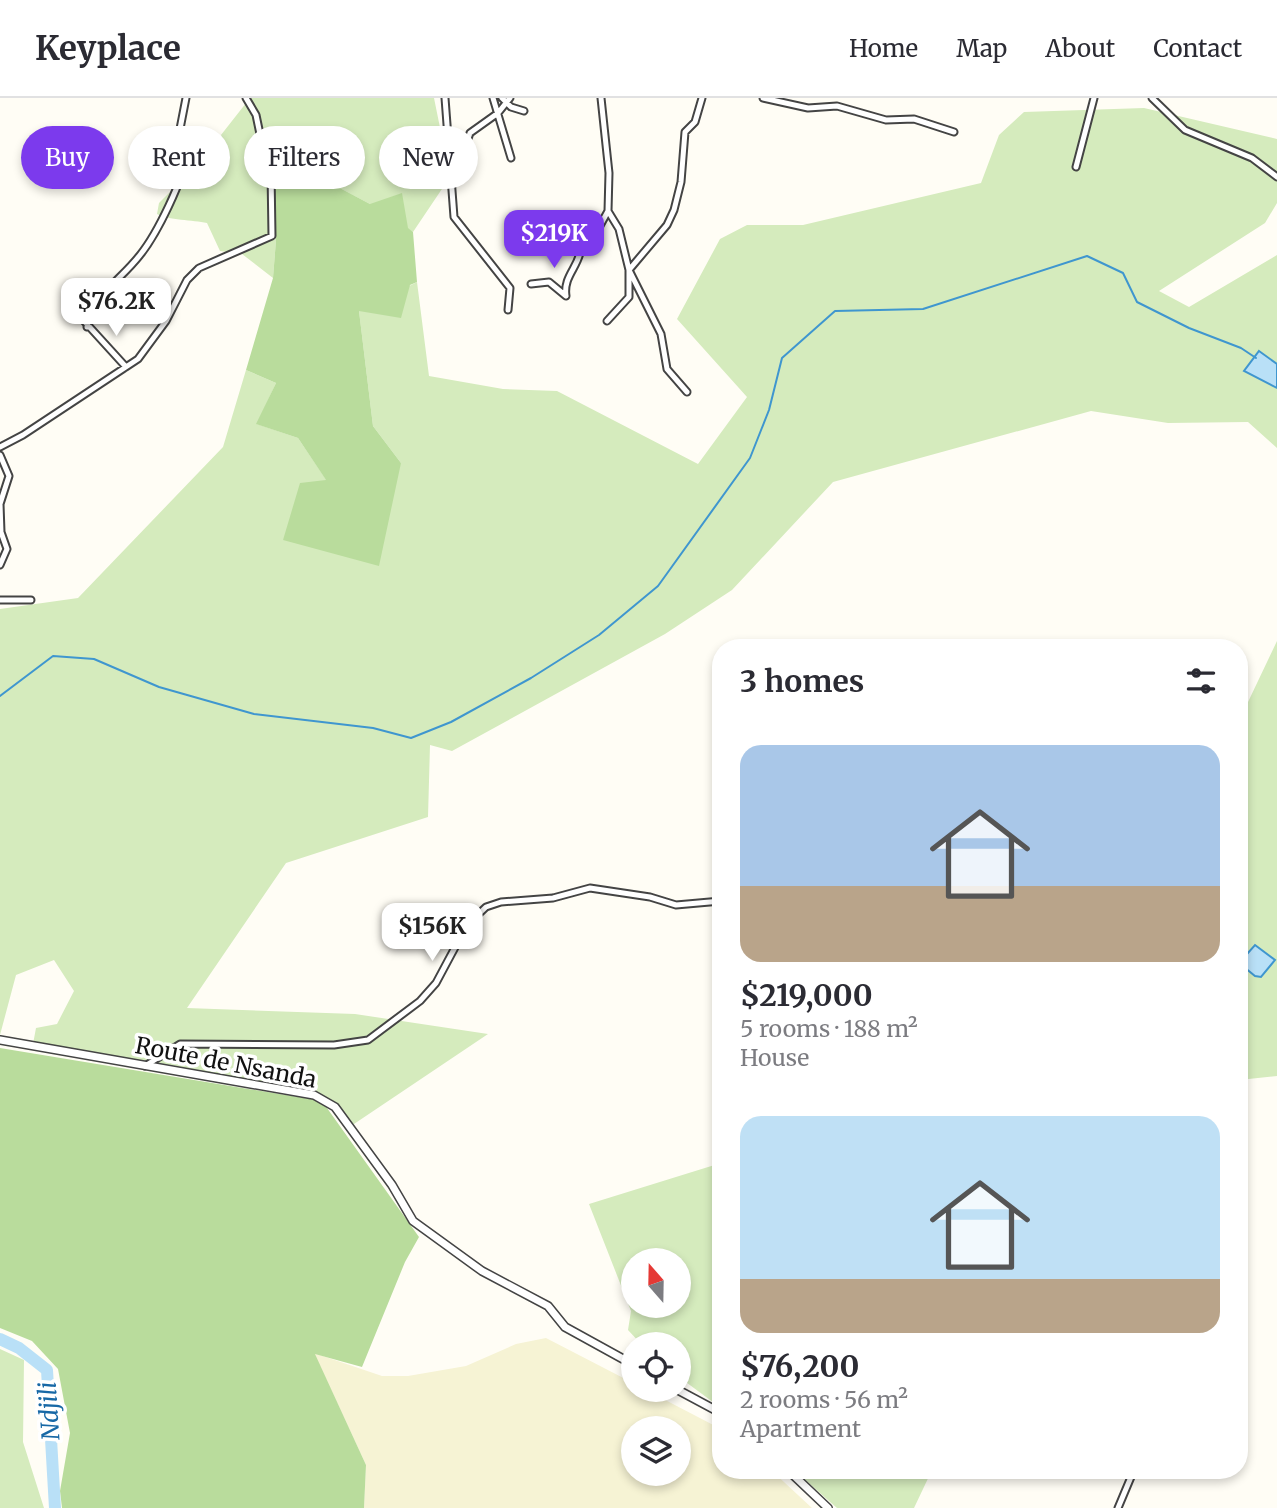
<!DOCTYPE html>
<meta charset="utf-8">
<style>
:root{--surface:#fff;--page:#f7f7f7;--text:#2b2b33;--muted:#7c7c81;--line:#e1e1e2;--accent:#7c3aed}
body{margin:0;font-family:Merriweather,serif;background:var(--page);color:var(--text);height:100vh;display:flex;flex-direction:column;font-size:26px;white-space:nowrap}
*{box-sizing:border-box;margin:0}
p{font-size:23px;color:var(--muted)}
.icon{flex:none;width:38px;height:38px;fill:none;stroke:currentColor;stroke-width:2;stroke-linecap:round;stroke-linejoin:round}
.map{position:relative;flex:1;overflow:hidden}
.drawer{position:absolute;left:712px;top:541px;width:536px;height:840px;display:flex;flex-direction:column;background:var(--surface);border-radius:28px;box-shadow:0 4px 10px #0003}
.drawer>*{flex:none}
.guide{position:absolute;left:21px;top:28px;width:586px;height:63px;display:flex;gap:14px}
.needle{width:46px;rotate:340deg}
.tools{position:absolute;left:621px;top:1150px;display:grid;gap:14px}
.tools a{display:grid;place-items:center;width:70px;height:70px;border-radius:50%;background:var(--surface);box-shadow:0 4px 10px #0003;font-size:35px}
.price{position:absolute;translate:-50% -60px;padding:0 16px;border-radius:14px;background:#fff;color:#222;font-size:23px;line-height:46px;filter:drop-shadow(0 2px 4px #0008)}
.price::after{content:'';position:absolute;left:50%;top:42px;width:21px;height:16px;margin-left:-10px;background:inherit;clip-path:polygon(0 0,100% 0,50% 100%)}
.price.current{background:var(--accent);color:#fff}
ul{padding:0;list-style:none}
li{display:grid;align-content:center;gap:14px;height:371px;padding:0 28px}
li span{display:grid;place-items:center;height:217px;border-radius:21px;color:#555}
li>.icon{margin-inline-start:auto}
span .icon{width:126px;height:126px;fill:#fffc;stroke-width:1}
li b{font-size:30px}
h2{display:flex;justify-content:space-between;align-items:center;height:84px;padding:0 28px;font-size:30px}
.pill{padding:0 24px;border-radius:32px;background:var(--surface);box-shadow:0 4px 10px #0003;font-size:24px;line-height:63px}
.pill.current{background:var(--accent);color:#fff}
header{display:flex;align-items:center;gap:42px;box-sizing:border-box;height:98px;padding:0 35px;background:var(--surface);border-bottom:2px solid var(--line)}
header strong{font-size:33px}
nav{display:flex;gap:38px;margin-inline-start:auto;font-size:24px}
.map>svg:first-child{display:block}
.farmland{fill:#f6f3d4;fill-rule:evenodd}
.green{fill:#d5ebbd;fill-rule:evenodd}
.forest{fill:#b9dc9c}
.water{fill:#b9e0f7;stroke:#3f96cf;stroke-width:2}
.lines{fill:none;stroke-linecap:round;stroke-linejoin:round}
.stream{stroke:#3f96cf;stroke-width:2}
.river{stroke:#b9e0f7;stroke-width:12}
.minor-casing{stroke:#444;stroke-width:9}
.tertiary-casing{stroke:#444;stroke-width:10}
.minor{stroke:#fff;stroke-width:5}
.tertiary{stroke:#fff;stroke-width:7}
.labels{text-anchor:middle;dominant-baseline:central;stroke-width:7;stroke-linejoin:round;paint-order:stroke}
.street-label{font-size:23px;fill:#111;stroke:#fff}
.water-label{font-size:24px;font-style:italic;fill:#1768a6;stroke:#fff}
</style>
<header>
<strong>Keyplace</strong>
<nav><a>Home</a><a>Map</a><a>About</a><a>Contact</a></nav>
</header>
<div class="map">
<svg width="1277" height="1410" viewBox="0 0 1277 1410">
<rect width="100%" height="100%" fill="#fffdf5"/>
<!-- farmland -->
<path class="farmland" d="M546,1240L633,1285L634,1292H646L721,1331V1372H771L812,1410H364L366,1367L314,1255L382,1278H408L466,1268L516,1246ZM634,1330H679V1376H634Z"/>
<!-- green -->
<path class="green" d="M250,0H434L450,79L413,134L370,106L273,55L276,142L273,180L242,156L220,153L207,125C193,122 168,122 157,116L159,105L199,65Z
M1144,10L1277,41V105L1265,125L1159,193L1189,209L1277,157V350L1248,324L1168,325L1091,313L833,384L732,492L665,536L452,653L430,647L428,719L286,765L187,910L355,916L488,936L351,1028L337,1007L313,993L33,946L36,930L57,926L74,893L54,862L16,877L0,937V511L78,500L223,349L246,272L276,285L257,326L298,340L327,383L283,442L401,365L373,328L359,213L417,184L429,278L503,291L557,293L698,366L747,299L677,221L720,141L747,127H803L981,85L999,37L1024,14Z
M1277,543V978L1239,982V623Z
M721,1065V1310L679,1279V1246H641L628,1232L631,1213L589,1106ZM634,1162H679V1208H634Z
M0,1251L24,1262L23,1344L44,1410H0Z
M794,1372H932L914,1410H837Z"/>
<!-- forest -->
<path class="forest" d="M272,54L370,106L402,95L408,130L413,134L417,184L410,187L401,220L359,213L373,328L401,365L379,468L283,442L300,385L326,382L298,340L256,326L276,285L246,272L273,180L276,142Z
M0,950L322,1003L419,1139L405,1164L362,1269L315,1256L366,1367L364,1410H62L60,1393L70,1335L58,1271L32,1243L0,1230Z"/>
<!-- water -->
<path class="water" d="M1259,253L1277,266V290L1244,273Z
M1255,847L1275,862L1261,879L1255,878L1239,865Z"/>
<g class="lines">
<!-- stream -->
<path class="stream" d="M0,598L53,558L94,561L159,589L254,616L373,630L411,640L451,624L531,580L599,537L658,488L750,360L769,312L782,260L835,213L923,211L1087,158L1123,175L1137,204L1189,230L1241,250L1256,260"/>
<!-- river -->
<path class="river" d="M0,1241L19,1250L47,1272L55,1410"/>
<defs>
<path id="minor" d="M445,0L454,119L510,190L508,212
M493,0L511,60
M502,0L511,9L524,13
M601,0L609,75L608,113L619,131L629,172
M763,0L808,10L837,8L886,22L914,21L954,34
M1152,0L1185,32L1252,60L1277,79
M450,64L464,52L470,35L498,15L510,0
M1076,69L1094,0
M629,172L667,127L674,112L681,84L685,34L695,24L702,0
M531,186L549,184L566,198
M97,198L75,213L126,269
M566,198C563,178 579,169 581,150L596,135L608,113
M607,223L629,199V172L661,236L667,271L687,294
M87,229C94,196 120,183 140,157C157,136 184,81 187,55L179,36L186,0
M0,349L23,337L138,261L166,223L187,182L199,170L272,138L271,74L257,46L261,41L256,17L246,0
M0,357L9,378L0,406L1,434L7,451L0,467
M0,502H31
M145,968L180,946L334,947L368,942L420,903L436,885L467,827L486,809L501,804L553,800L590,790L650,799L676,807L721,803
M1118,1410L1131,1379"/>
<path id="tertiary" d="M0,942L314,997L335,1009L392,1087L413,1123L482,1173L548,1208L565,1229L634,1267
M678,1292L721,1315
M788,1372L828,1410"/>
</defs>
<!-- minor casing -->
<use href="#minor" class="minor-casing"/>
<!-- tertiary casing -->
<use href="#tertiary" class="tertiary-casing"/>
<!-- minor -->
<use href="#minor" class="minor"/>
<!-- tertiary -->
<use href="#tertiary" class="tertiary"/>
</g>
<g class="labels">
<!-- street labels -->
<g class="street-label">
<text transform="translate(226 964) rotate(11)">Route de Nsanda</text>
</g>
<!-- water labels -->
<g class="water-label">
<text transform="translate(49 1313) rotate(-94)">Ndjili</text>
</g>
</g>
</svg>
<div class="tools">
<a><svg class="needle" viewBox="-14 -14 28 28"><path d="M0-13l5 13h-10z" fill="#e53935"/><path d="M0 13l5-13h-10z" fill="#7c7c81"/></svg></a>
<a><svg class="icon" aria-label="locate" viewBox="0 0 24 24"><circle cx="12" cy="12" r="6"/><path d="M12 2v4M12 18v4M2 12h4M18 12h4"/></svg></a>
<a><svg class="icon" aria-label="layers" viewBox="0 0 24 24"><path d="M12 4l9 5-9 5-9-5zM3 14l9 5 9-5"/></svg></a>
</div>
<b class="price current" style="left:554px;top:172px">$219K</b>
<b class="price" style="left:116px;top:240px">$76.2K</b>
<b class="price" style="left:432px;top:865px">$156K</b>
<div class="guide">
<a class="pill current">Buy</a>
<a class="pill">Rent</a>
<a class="pill">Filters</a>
<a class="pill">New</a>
</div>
<section class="drawer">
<h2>3 homes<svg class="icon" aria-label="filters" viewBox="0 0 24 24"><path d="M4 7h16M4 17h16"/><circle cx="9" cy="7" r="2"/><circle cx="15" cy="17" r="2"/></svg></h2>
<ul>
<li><span style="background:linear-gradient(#a9c7e8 65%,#b9a48a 0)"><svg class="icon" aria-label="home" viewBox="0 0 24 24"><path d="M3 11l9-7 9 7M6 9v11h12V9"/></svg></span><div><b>$219,000</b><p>5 rooms · 188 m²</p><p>House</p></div></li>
<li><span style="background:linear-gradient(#bfe0f5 75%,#b9a48a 0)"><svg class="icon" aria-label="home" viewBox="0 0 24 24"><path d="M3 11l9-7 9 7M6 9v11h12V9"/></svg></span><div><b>$76,200</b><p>2 rooms · 56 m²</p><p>Apartment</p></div></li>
</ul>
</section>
</div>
